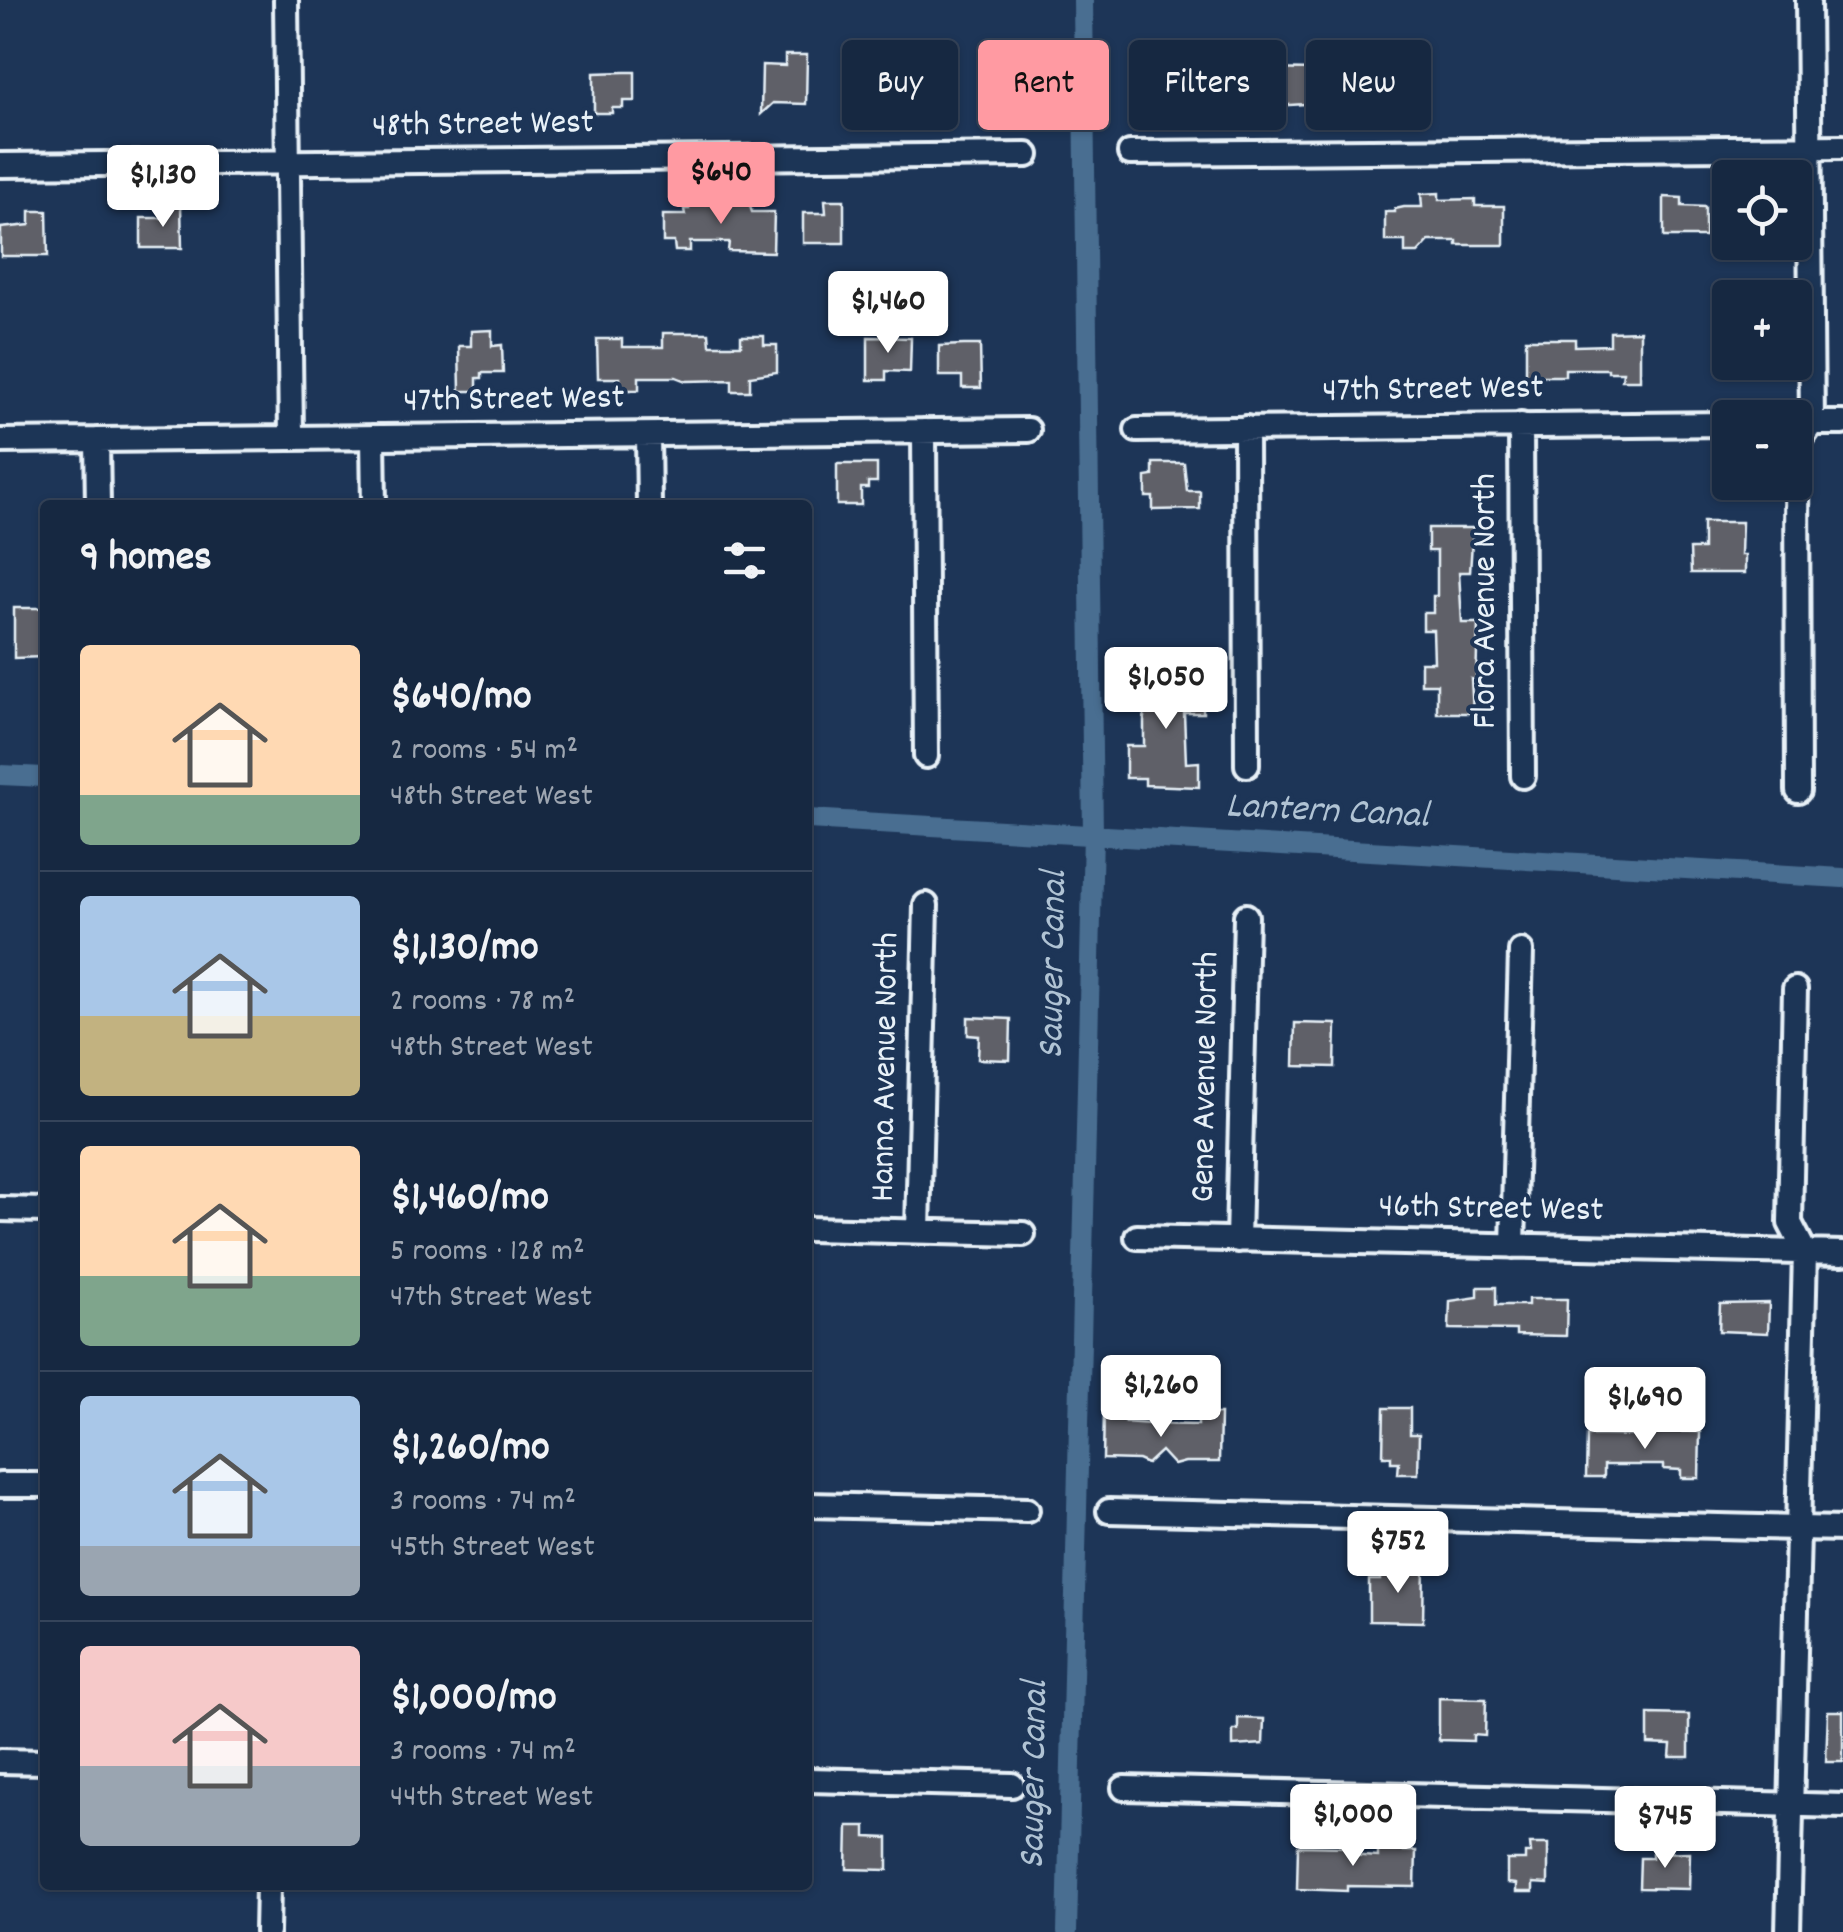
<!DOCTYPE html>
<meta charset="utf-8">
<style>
:root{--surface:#162841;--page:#1f3048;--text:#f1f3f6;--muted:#9ea6b1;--line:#35445a;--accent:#ff9aa2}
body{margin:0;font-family:Dekko,sans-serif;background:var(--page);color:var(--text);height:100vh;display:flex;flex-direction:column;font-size:38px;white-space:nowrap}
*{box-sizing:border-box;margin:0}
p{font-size:32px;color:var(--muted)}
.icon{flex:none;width:55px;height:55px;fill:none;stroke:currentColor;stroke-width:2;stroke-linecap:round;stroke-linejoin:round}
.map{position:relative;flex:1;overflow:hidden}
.side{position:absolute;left:40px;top:500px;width:772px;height:1390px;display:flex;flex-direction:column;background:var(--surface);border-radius:10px;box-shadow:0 2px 8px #0004,0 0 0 2px var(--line)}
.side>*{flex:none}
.banner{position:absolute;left:842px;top:40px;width:850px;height:90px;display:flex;gap:20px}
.buttons{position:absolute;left:1712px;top:160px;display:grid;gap:20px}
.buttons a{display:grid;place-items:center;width:100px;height:100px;border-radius:10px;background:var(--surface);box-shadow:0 2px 8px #0004,0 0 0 2px var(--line);font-size:50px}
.price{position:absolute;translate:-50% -85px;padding:0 22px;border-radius:10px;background:#fff;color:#222;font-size:32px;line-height:65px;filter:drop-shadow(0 2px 5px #0008)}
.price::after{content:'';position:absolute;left:50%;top:60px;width:30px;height:22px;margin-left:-15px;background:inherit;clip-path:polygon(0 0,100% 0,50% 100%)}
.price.current{background:var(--accent);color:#111}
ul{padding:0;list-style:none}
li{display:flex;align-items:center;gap:30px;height:250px;padding:0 40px}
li+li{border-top:2px solid var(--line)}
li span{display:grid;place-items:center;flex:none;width:280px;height:200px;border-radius:10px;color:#555}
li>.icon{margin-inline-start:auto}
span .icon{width:120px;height:120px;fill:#fffc;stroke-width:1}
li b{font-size:42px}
h2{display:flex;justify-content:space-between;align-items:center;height:120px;padding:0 40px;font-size:42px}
.pill{padding:0 35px;border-radius:10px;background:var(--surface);box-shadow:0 2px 8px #0004,0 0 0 2px var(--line);font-size:35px;line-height:90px}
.pill.current{background:var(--accent);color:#111}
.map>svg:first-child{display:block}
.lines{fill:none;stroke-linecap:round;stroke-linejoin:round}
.canal{stroke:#496e91;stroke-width:20}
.building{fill:#5e6068;stroke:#e8f1f8;stroke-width:2.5}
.street-casing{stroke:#e8f1f8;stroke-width:30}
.street{stroke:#1d3557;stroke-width:22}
.labels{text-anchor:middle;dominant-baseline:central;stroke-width:8;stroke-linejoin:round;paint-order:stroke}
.street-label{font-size:35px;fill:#e8f1f8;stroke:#1d3557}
.water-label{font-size:38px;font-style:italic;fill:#b0c3d4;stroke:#1d3557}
</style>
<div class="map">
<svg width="1843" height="1932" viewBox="0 0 1843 1932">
<rect width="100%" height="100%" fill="#1d3557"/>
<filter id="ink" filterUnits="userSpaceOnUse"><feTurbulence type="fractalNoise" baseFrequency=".01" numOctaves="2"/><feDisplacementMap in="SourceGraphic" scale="20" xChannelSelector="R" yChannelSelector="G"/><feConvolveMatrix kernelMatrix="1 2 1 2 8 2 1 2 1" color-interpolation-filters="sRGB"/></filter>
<g filter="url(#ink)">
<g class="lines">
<!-- canal -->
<path class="canal" d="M0,775L45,777
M808,819L1843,878
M1067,1932L1093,834L1083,0"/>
</g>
<!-- building -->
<path class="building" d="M785,55H807L806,104L773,103L761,114L762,65L785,66Z
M1365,60L1366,87L1336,89L1337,102L1274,106V100L1254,99V69L1319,70V61Z
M1005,67H1048V96H1039V100L1005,102Z
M625,72H635V101H623V108H612V113H594V73Z
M869,72H910V95H892L893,102H887V111H869Z
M1439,193V200L1475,199V206H1504V245H1457V241H1429L1418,253H1405V241H1385V212H1395V209L1404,207H1422L1421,194Z
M1664,197L1682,198V206L1705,207V237H1664Z
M825,200H844V243H803V213H826Z
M730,201H748L752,212H774L773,252L728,251L729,242H690V251H675L674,242H663V215H685L684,209H689V204H730Z
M163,205H181L182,248H141V218H163Z
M30,211H47L48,256H1V228L30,225Z
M492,330V346L502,345L503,373H482V378H477V391H460L459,346H471V331Z
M1640,331V380H1622L1623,372H1608V369H1565V376H1526V339H1575V346L1610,345V332Z
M663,333H709L710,345H741V336H764V345H777V372L750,376V391H732V380L686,381L676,377H639V390H620V378H598L597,339H622V347H663Z
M868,337L911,338L910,372L886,371V380H868Z
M964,345H980L981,388H962V376H939V346Z
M1153,463H1184L1187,491H1200V509L1153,510V497H1146V477L1153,476Z
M837,464H877V482H868V488H861V505H837Z
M1703,522H1742L1741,555H1745V573H1691L1690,549H1703Z
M1428,528H1473L1470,572H1459L1462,623H1478L1476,680L1471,679L1473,713H1437V684H1421V662H1434L1433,630H1423V613H1433V596H1437V551H1428Z
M14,608H45L44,657L14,658Z
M1185,665L1187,693H1203V713H1184L1186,763L1199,762V787L1145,785V778H1126V746H1144V683H1155L1154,666Z
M968,1017L1011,1019L1010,1060L978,1059L979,1036L968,1035Z
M1295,1023L1336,1024L1335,1067L1294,1066Z
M1478,1287H1496V1305H1528V1299H1567L1566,1336L1516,1335V1330L1449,1329L1450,1301L1478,1297Z
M1769,1303L1768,1333L1719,1331L1720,1304Z
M1384,1408H1410V1434H1419L1418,1474H1398L1399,1462H1391V1456H1383Z
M1104,1411H1126L1125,1422L1151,1424L1198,1425V1414H1220L1219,1462H1185L1174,1465L1161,1451L1147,1464L1138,1460L1103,1459Z
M1650,1431L1700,1432L1699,1478H1681V1470L1664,1469V1465H1604V1477H1586L1587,1435L1650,1436Z
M1407,1562H1424L1423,1622L1369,1621V1580H1380V1576L1389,1574L1406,1575Z
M1439,1698L1486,1699L1485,1736L1473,1735V1741L1439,1740Z
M1828,1711H1843V1762H1826Z
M1648,1714L1689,1715V1757H1670L1671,1745L1648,1744Z
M1238,1718L1264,1719L1263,1744L1233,1746V1730H1238Z
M848,1826H866V1837L888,1838V1870L847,1869Z
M1530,1844H1548V1884L1533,1883V1892H1516V1884L1507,1883V1860H1525V1853H1531Z
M1298,1846L1348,1847V1855L1378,1857V1851H1416L1415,1887L1347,1886V1891L1297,1889Z
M1690,1852L1689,1889L1639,1888L1640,1858H1652V1853Z"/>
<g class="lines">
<defs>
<path id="street" d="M286,0L291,438
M1130,153L1843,147
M0,165L1027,155
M1797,423H1843
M1521,425L1523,776
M1246,428L1247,765
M1137,430L1730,424
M924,431L926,756
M648,435L649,505
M373,437L374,505
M97,440L98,505
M0,441L1028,430
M1798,791L1797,445L1812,423L1808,0
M0,1209L45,1210
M808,1229L1023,1234
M918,1231L926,905
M1137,1237L1843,1253
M1238,1240L1246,916
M1513,1246L1521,951
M0,1485H45
M808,1505L1027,1510
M1109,1511L1843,1529
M0,1761L45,1762
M808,1780L1012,1785
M1124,1788L1843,1806
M267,1932L268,1885
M1788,1932L1805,1252L1790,1223L1795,989"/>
</defs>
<!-- street casing -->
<use href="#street" class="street-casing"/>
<!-- street -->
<use href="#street" class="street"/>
</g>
</g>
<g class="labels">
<!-- street labels -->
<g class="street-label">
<text transform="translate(483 126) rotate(-1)">48th Street West</text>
<text transform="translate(1433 391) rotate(-1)">47th Street West</text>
<text transform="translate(514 401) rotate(-1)">47th Street West</text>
<text transform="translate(1487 601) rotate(-90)">Flora Avenue North</text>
<text transform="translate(887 1067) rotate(-89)">Hanna Avenue North</text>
<text transform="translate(1207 1077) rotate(-89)">Gene Avenue North</text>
<text transform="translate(1491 1210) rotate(1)">46th Street West</text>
</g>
<!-- water labels -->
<g class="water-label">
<text transform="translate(1327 813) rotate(3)">Lantern Canal</text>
<text transform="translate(1055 965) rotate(-89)">Sauger Canal</text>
<text transform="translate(1036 1775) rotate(-89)">Sauger Canal</text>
</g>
</g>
</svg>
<div class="buttons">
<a><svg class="icon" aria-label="locate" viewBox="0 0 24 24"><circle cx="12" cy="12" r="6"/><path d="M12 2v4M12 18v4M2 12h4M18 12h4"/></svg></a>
<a>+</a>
<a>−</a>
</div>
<b class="price current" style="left:721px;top:227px">$640</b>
<b class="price" style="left:163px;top:230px">$1,130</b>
<b class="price" style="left:888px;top:356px">$1,460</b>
<b class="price" style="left:1166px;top:732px">$1,050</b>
<b class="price" style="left:1161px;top:1440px">$1,260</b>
<b class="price" style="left:1645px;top:1452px">$1,690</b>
<b class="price" style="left:1398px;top:1596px">$752</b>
<b class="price" style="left:1353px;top:1869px">$1,000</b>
<b class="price" style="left:1665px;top:1871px">$745</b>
<div class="banner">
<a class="pill">Buy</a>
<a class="pill current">Rent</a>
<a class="pill">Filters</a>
<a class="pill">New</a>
</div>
<section class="side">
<h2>9 homes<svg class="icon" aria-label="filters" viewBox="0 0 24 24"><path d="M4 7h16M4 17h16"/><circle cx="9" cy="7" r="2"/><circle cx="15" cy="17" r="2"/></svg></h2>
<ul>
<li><span style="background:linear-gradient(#ffd9b3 75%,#7fa58c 0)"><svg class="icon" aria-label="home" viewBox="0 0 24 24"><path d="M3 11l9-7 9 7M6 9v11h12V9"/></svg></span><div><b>$640/mo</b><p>2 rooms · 54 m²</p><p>48th Street West</p></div></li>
<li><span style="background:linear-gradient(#a9c7e8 60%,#c2b280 0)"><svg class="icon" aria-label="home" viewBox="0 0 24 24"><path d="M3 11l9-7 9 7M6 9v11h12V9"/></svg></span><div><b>$1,130/mo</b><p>2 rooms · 78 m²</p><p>48th Street West</p></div></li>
<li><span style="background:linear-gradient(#ffd9b3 65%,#7fa58c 0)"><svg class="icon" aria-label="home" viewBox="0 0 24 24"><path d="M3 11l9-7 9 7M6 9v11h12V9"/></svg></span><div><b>$1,460/mo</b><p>5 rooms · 128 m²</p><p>47th Street West</p></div></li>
<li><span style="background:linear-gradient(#a9c7e8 75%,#9aa5b1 0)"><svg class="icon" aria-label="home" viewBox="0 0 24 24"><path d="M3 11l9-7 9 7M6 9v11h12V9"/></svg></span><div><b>$1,260/mo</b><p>3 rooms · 74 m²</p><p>45th Street West</p></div></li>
<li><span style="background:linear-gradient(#f6c9c9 60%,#9aa5b1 0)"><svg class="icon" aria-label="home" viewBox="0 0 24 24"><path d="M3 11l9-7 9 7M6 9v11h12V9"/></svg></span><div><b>$1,000/mo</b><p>3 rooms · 74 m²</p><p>44th Street West</p></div></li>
</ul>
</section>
</div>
